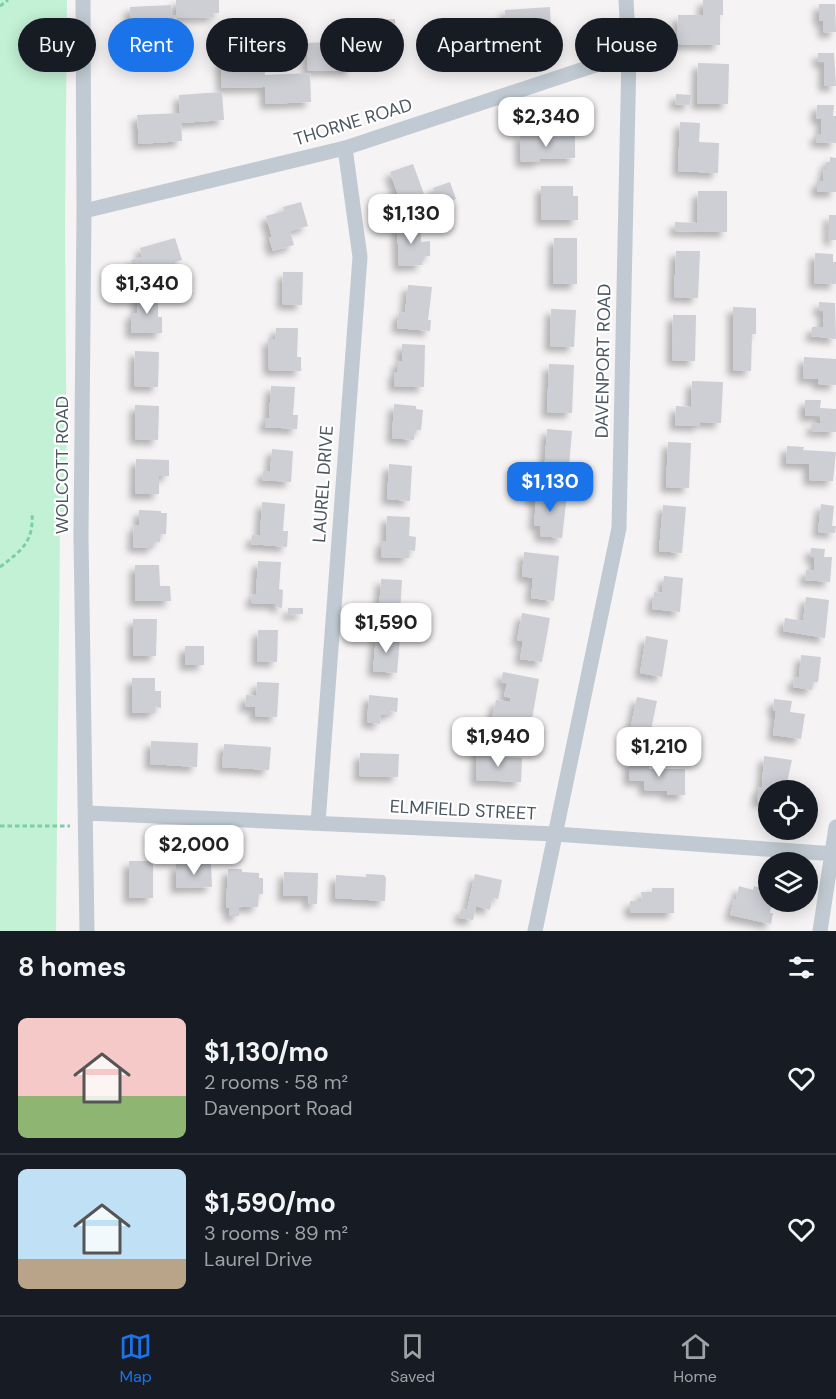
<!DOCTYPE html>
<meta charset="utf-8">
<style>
:root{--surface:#171b24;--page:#20242c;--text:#f1f3f6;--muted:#9ea1a6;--line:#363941;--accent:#1a73e8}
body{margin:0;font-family:"DM Sans",sans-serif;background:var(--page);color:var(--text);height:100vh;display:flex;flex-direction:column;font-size:22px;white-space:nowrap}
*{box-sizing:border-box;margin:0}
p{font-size:20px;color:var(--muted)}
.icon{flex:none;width:33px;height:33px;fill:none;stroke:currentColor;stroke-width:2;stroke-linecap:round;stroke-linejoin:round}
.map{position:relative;height:931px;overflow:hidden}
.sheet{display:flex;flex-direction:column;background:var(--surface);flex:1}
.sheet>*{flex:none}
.banner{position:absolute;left:18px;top:18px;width:801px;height:54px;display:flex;gap:12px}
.fabs{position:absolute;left:758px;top:780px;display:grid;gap:12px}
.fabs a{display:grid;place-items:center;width:60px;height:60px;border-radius:50%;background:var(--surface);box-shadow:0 3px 15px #0003;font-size:30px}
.price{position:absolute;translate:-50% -51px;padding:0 14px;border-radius:12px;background:#fff;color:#222;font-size:20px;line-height:39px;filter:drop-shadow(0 2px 3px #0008)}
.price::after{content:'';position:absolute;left:50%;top:36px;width:18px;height:14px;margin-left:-9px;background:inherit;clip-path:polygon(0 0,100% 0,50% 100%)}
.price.current{background:var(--accent);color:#fff}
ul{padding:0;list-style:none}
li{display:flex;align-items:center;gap:18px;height:150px;padding:0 18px}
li+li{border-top:2px solid var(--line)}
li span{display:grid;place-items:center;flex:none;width:168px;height:120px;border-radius:9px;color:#555}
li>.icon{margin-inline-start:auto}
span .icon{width:72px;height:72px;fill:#fffc;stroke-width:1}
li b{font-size:26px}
h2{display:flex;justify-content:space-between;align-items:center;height:72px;padding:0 18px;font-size:26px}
.tag{padding:0 21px;border-radius:27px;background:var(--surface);box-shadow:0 3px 15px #0003;font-size:21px;line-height:54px}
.tag.current{background:var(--accent);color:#fff}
.menu{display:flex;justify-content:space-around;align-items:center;height:84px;border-top:2px solid var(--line);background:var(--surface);font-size:16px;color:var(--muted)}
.menu a{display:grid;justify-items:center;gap:3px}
.menu .current{color:var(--accent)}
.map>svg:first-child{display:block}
.green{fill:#c3f1d5}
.building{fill:#cdcfd5;filter:url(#shadow)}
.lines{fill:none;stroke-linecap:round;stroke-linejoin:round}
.path{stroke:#7ad0a6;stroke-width:3;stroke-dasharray:4.5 3;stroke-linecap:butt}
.minor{stroke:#c1cad2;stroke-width:15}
.labels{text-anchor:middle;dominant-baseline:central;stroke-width:4.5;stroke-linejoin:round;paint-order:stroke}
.street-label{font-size:18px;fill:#4a5661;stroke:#fff}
</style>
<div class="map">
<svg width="836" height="931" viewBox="0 0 836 931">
<defs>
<filter id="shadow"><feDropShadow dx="-5.5" dy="5.5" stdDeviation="3" flood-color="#0004"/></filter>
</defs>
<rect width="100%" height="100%" fill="#f5f3f3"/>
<!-- green -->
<path class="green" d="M0,0H67L65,225L67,523L60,525L56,931H0Z"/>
<!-- building -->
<path class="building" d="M176,0H219V13H213L214,17L176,18L177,32L169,33V37L134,38V34H131L130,7L171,5L172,15H176Z
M703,0H723V15H720V45L677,44L678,15H703Z
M819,4H835L836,32L824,33L823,20L819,21Z
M550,7L551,36L506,38L505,10Z
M395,19L396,48L351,50L352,70L308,71L307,43L350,41L349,21Z
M818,53H834L836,86H824V62H818Z
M264,58L265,75L310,73L311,102L266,104L265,87L222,88L221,59Z
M698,63L729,64L728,104H697Z
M222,92L224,120L181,123L182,141L139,144L137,115L180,113L179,95Z
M676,94L691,95L690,105L675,104Z
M817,105H834L833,116H836V143L816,142V134H821L822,119L816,118Z
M680,122L700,123L699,142L719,143L718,173L678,171Z
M539,133V137L575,136V158L540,159V162H521L520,134Z
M830,157L836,158V192H817V181H823L824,169H826V162H830Z
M413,164L424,194L401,203L390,172Z
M450,182L456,199L439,205L433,188Z
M541,186H573V196H578V220H541Z
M698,191H727V232L675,231V222L697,223Z
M301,202L308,226L290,231L294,245L273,251L269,238L272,237L266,216L284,211L283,207Z
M829,215H836V240H829Z
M420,224L421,242L430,241V256L422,257V265L399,266L397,225Z
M175,238L182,260L158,267L160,274L138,281L131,260L142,257L140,248Z
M554,238H577V284H553Z
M676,251H700L698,298L674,297Z
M815,253L833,254V262H836V284L814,283Z
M283,272H303L302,305L282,304Z
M408,285L432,287L428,320H431L430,331L397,328L399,312L405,313Z
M137,294H158V317H162V333H131V313H137Z
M819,302L835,303L836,339L811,336L812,327H823L824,311H819Z
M733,307L756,308V334H752L751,371L733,370Z
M551,309L576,310L574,347L550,346Z
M673,315H696L695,361L672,360Z
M276,328H298L297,357H301V371L269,370L268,339H275Z
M402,344L425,345L424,387L394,386V372H397V361L402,362Z
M135,351L159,352L158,387L134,386Z
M804,357L836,359V385L818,384V379L803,378Z
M549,364L574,365L572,413L547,412Z
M692,381L723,382L721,423L700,422V426L675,425L676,406L691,407Z
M271,386L295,387L293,415H298L297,429L265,427V418H269Z
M805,400H821L820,408L836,409V432L812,431V423L820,424L821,416H805Z
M394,404L416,406V409L423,410L421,430H415L414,440L392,438Z
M135,405L159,406L158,440L135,439Z
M547,429L572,431L568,477L544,475Z
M668,442L691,443L689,488L666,487Z
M787,446L804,447L803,450L836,452L833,481L809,480V464L786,463Z
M272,449L293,451L291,482L262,480L263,471H270Z
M136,459L169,460V476H159V494H135Z
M389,464L412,466L410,501L387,499Z
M532,490L567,494L562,538L540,536V526L534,525L536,501H531Z
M262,502L285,504L283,531H288L287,547L251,544L252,535L260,536Z
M821,504L834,506L832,526H836L835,533L818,532Z
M663,505L686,507L682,553L659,551Z
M139,510L161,511V513H167L166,534H160V542H154L153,548L133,547L134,525H139Z
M387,516L410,517L409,536L416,537L415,551L409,550V558L381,557V541H386Z
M811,548L825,549L824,557H832L830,582L805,580L806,570L814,571L815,557H810Z
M524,552L559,556L554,601L531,598L533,578L522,576Z
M258,561L281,562L279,589L283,590L282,608L276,607V604L251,603L252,594H256Z
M135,565H159L160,586H170L171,601H135Z
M664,576L683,578L680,612L652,609L654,592L662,593Z
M381,579L402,580L400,612L379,611Z
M806,597L829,600L825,638L783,631L785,618L803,621Z
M288,608H303V614L288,615Z
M522,613L550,618L542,662L520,659L523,641L517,640Z
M133,619H157L156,656H133Z
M258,630H278L277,662L257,661Z
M376,635L400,637L397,673L373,671Z
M646,636L668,640L662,677L640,673Z
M185,646H204V665H185Z
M801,655L821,657L818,682H813L812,690L793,687L794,677L799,678Z
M503,672L539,679L531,724L492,717L496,700L510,702V698L504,696L507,683L501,682Z
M132,678H155V691H161V708L155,707V713H132Z
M257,682L279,683L277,717L255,716V707H245L246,695L256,696Z
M369,695L398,698L397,712L390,711V715H381L380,724L367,722Z
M637,697L657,701L649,739L629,735Z
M774,699L792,701L790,712L805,714L801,739L773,735L776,711H773Z
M151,741L198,743L197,767L150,764Z
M224,744L271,747L269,770L222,767Z
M477,747H487V756L522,758L521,782L476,780Z
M360,753L399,754L398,777L359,776Z
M764,756L792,760L785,790H768V803L757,801L759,787H762Z
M629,762H649V769H685V795H667V791L644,790V781L629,780Z
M129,861H153V898H129Z
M176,864H211L212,887L176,888Z
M228,869H242V872L259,873V878H263V894H259L258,907H241L239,908V916H229L230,908L226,907Z
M284,872L318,873L317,904H308L309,896H283Z
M366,874L384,875L386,878L385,901L335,898L336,875L366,877Z
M475,874L502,880L498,899L492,898L490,910L476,906L473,920L459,918L461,909L467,910Z
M739,886L753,890L754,886L760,888L759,891L768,893V902H772L770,913H773L771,924L730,915L734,899H736Z
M652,888H674V913H630V901H642L641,892H652Z"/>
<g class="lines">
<!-- path -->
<path class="path" d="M0,6L8,0
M0,567C22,550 34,542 32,512
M0,826H70"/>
<!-- minor -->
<path class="minor" d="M83,0L84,211L81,537L87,931
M84,211L345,148L629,54
M87,813L555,834L836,854
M318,823L360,257L345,148
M535,931L619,528L629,54L626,0
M820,931L836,827"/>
</g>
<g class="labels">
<!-- street labels -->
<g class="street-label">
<text transform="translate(353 122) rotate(-17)">THORNE ROAD</text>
<text transform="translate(603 361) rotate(-89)">DAVENPORT ROAD</text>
<text transform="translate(62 465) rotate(-90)">WOLCOTT ROAD</text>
<text transform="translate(323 484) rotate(-86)">LAUREL DRIVE</text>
<text transform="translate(463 810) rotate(3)">ELMFIELD STREET</text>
</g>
</g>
</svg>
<div class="fabs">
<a><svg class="icon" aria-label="locate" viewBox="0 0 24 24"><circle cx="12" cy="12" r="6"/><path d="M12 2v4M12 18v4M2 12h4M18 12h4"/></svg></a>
<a><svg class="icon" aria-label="layers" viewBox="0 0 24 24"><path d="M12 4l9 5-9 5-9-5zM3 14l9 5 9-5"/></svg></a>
</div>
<b class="price" style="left:546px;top:148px">$2,340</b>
<b class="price" style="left:411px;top:245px">$1,130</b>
<b class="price" style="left:147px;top:315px">$1,340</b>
<b class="price current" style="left:550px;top:513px">$1,130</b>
<b class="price" style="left:386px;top:654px">$1,590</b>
<b class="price" style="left:498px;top:768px">$1,940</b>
<b class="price" style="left:659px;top:778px">$1,210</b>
<b class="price" style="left:194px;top:876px">$2,000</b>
<div class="banner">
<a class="tag">Buy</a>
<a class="tag current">Rent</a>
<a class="tag">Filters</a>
<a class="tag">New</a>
<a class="tag">Apartment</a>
<a class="tag">House</a>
</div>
</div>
<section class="sheet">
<h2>8 homes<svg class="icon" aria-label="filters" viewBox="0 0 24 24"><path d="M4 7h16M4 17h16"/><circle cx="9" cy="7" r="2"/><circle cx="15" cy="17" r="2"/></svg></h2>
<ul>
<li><span style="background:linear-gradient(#f6c9c9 65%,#8fb573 0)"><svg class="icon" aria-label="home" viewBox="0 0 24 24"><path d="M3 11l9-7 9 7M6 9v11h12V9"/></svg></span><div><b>$1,130/mo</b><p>2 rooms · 58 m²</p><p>Davenport Road</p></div><svg class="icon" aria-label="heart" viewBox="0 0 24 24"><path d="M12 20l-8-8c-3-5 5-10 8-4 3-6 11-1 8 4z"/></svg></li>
<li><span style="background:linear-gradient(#bfe0f5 75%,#b9a48a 0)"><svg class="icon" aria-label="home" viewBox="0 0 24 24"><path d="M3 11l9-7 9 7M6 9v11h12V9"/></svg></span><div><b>$1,590/mo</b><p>3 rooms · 89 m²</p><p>Laurel Drive</p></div><svg class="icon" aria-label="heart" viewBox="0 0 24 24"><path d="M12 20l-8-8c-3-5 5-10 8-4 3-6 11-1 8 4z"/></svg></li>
</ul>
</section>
<nav class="menu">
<a class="current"><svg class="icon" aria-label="map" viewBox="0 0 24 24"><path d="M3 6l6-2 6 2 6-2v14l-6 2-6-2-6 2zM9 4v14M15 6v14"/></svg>Map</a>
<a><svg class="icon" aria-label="saved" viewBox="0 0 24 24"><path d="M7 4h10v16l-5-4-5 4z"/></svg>Saved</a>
<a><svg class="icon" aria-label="home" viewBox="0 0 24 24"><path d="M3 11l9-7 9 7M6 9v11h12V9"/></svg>Home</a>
</nav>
